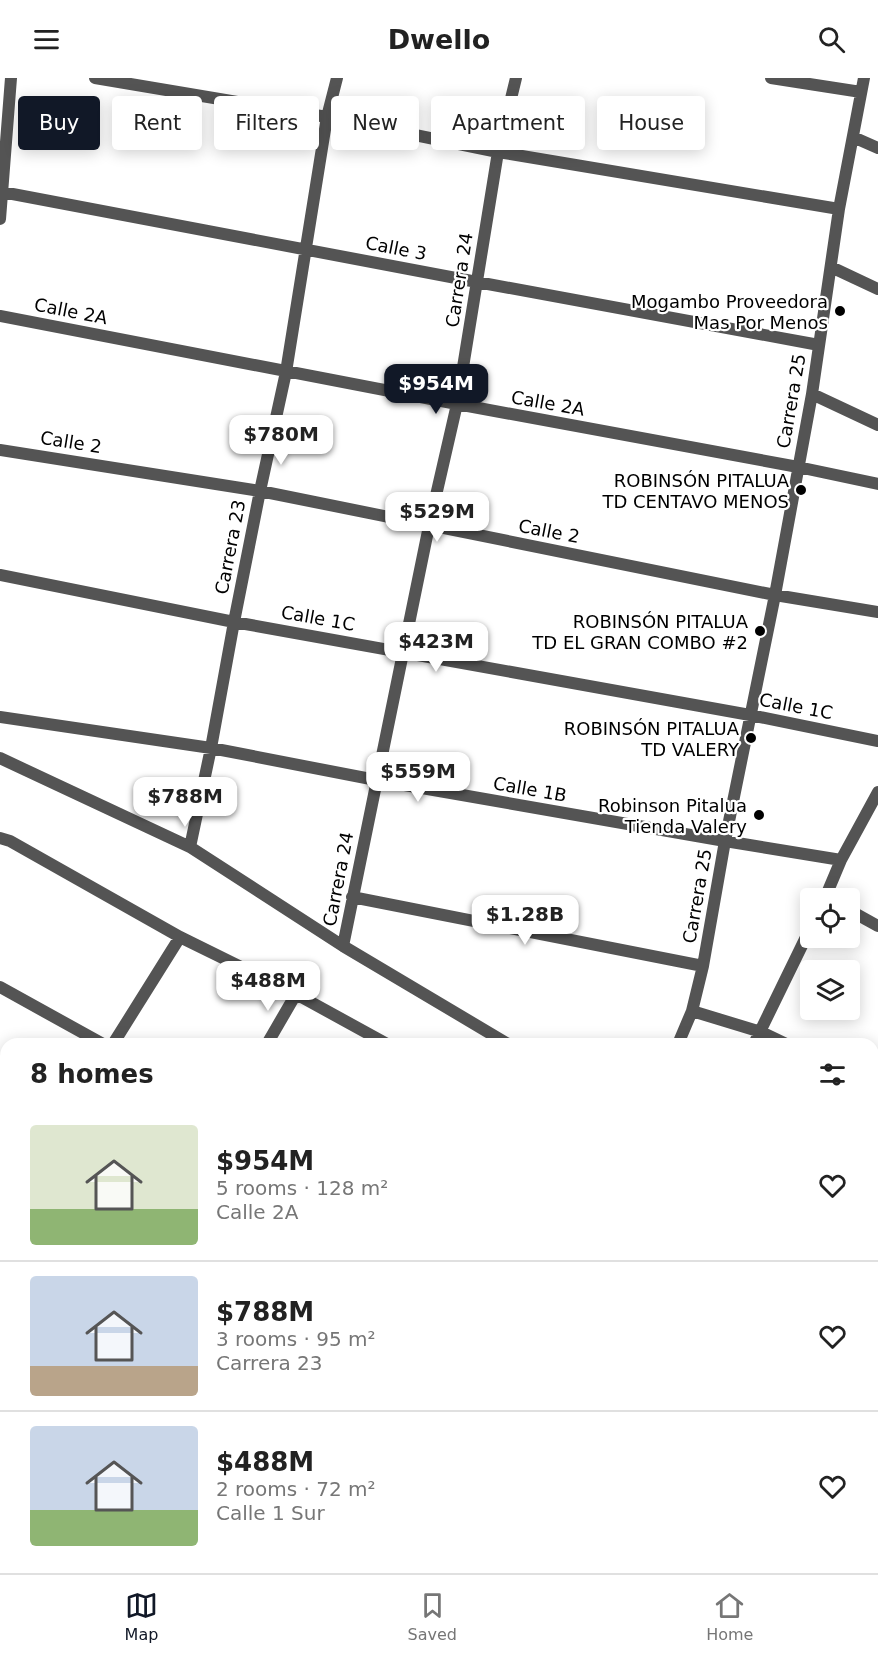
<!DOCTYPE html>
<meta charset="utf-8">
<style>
:root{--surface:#fff;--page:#f2f2f2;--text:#222;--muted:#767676;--line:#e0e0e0;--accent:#111827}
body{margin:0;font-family:"DejaVu Sans",sans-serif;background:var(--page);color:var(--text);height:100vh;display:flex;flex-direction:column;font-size:22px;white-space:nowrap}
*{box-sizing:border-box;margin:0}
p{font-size:20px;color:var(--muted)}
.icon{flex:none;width:33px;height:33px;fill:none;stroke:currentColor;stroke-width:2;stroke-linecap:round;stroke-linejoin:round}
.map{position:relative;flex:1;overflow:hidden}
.details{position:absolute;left:0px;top:960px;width:879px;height:536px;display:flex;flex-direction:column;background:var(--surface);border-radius:18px 18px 0 0;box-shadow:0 3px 15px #0003}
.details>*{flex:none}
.banner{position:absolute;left:18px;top:18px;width:843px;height:54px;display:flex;gap:12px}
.fabs{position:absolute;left:800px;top:810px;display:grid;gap:12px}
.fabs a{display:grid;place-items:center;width:60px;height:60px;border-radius:6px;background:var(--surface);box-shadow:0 3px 15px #0003;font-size:30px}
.price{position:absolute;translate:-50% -51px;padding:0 14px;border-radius:12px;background:#fff;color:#222;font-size:20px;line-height:39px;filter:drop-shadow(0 2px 3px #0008)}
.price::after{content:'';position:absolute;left:50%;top:36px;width:18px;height:14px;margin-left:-9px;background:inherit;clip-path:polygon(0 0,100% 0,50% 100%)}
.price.selected{background:var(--accent);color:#fff}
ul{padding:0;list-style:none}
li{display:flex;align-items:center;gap:18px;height:150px;padding:0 30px}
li+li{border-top:2px solid var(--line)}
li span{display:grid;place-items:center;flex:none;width:168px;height:120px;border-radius:6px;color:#555}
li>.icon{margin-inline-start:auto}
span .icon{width:72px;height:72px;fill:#fffc;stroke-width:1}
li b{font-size:26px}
h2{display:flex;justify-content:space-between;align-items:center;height:72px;padding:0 30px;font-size:26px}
.pill{padding:0 21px;border-radius:6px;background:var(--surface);box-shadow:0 3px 15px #0003;font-size:21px;line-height:54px}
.pill.selected{background:var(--accent);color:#fff}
header{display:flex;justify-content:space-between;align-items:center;height:78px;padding:0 30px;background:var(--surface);font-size:27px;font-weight:600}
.tabs{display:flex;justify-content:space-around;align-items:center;height:84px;border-top:2px solid var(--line);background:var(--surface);font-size:16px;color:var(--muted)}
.tabs a{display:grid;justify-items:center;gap:3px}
.tabs .selected{color:var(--accent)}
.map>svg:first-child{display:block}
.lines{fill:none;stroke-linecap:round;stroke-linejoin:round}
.street{stroke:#545454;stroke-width:12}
.poi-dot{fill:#000;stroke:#fff;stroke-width:2}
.labels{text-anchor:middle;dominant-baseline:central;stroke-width:4.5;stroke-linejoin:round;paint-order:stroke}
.street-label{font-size:18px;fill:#000;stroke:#fff}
.poi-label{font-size:18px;fill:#000;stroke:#fff;text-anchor:end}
</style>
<header><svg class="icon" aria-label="menu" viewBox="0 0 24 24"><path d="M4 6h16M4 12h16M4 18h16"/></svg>Dwello<svg class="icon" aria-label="search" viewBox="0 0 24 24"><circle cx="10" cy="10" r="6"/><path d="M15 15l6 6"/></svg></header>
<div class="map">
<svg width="878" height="1495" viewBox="0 0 878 1495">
<rect width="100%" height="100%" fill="#fff"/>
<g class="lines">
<!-- street -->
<path class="street" d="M95,0L327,39L498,74L839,131
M771,0L861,14
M853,59L878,70
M2,114L477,204L819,267
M0,141L11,0
M831,189L878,211
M0,238L457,326L798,389L878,406
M812,316L878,347
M0,372L260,413L775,517L878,534
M0,497L234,544L750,637L878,663
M0,639L211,670L376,702L725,763L841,782
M0,680L190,769L343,868L508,966
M0,760L10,763L180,859L296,916L387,966
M190,769L211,670L234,544L260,413L286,294L327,39L337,0
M352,819L703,888
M825,820L841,782L878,714
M849,832L878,848
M343,868L429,448L457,326L498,74L516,0
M0,909L103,966
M692,933L761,954L786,966
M113,966L180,859
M267,966L296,916
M678,966L692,933L703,888L725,763L775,517L812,316L839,131L864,0
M754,966L810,851
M873,1009L878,1011
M0,1062L6,1065
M0,1147L6,1137
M873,1171L878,1174
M0,1214L6,1218
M873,1239L878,1242
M873,1387L878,1378
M873,1405L878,1408
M0,1440L6,1430
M189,1490L198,1495
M478,1490L488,1495
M220,1495L223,1490
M371,1495L374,1490
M636,1495L639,1490
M811,1495L815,1490"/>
</g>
<!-- markers -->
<g class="poi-dot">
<circle cx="840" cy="233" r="6"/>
<circle cx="801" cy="412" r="6"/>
<circle cx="760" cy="553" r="6"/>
<circle cx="751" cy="660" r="6"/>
<circle cx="759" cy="737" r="6"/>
</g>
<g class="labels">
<!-- street labels -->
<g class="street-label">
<text transform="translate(396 170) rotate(11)">Calle 3</text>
<text transform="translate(459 202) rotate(-81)">Carrera 24</text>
<text transform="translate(71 233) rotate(11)">Calle 2A</text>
<text transform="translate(791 323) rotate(-80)">Carrera 25</text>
<text transform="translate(548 325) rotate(10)">Calle 2A</text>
<text transform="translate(71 364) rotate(9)">Calle 2</text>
<text transform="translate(549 453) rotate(11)">Calle 2</text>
<text transform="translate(230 469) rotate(-79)">Carrera 23</text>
<text transform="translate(318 540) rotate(10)">Calle 1C</text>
<text transform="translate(796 628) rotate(11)">Calle 1C</text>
<text transform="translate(530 711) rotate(10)">Calle 1B</text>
<text transform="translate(338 801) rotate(-79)">Carrera 24</text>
<text transform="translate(697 818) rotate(-80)">Carrera 25</text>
</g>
<!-- poi labels -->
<g class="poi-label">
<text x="828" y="223">Mogambo Proveedora<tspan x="828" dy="21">Mas Por Menos</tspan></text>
<text x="789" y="402">ROBINSÓN PITALUA<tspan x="789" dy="21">TD CENTAVO MENOS</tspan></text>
<text x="748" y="543">ROBINSÓN PITALUA<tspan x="748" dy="21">TD EL GRAN COMBO #2</tspan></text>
<text x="739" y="650">ROBINSÓN PITALUA<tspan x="739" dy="21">TD VALERY</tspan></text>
<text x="747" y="727">Robinson Pitalua<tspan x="747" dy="21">Tienda Valery</tspan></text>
</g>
</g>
</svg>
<div class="fabs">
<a><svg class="icon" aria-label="locate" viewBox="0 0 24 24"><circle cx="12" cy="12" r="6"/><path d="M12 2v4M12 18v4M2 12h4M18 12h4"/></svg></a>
<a><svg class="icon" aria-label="layers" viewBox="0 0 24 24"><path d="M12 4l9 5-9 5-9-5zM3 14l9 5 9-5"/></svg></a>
</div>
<b class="price selected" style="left:436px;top:337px">$954M</b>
<b class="price" style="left:281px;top:388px">$780M</b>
<b class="price" style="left:437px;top:465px">$529M</b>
<b class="price" style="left:436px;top:595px">$423M</b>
<b class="price" style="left:418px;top:725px">$559M</b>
<b class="price" style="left:185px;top:750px">$788M</b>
<b class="price" style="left:525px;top:868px">$1.28B</b>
<b class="price" style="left:268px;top:934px">$488M</b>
<div class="banner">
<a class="pill selected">Buy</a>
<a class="pill">Rent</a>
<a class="pill">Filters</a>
<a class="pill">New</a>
<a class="pill">Apartment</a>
<a class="pill">House</a>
</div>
<section class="details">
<h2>8 homes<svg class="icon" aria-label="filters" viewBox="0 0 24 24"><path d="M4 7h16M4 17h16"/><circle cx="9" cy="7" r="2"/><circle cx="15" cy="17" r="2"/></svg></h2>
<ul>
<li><span style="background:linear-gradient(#dfe7d0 70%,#8fb573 0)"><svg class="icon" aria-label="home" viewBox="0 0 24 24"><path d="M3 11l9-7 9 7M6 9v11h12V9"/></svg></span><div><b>$954M</b><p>5 rooms · 128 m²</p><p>Calle 2A</p></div><svg class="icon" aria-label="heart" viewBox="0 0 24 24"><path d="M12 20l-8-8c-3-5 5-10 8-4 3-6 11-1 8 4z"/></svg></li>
<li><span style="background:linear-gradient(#c9d6e8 75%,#b9a48a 0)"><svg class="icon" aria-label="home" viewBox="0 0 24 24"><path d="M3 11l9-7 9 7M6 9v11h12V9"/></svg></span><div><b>$788M</b><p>3 rooms · 95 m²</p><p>Carrera 23</p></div><svg class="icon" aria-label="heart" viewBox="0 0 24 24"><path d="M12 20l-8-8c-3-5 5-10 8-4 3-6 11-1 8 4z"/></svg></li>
<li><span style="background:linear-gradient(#c9d6e8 70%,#8fb573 0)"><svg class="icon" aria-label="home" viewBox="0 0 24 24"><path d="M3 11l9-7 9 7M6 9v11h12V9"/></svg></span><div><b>$488M</b><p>2 rooms · 72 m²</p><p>Calle 1 Sur</p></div><svg class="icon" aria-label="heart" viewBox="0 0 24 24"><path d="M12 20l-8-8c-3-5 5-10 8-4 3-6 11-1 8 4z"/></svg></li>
</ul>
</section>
</div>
<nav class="tabs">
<a class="selected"><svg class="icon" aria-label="map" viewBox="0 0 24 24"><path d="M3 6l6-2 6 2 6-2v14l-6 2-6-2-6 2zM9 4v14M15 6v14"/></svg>Map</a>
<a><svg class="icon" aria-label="saved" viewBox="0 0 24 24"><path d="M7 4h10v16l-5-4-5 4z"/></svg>Saved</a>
<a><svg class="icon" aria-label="home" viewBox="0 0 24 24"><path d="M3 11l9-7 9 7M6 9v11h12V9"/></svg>Home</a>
</nav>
